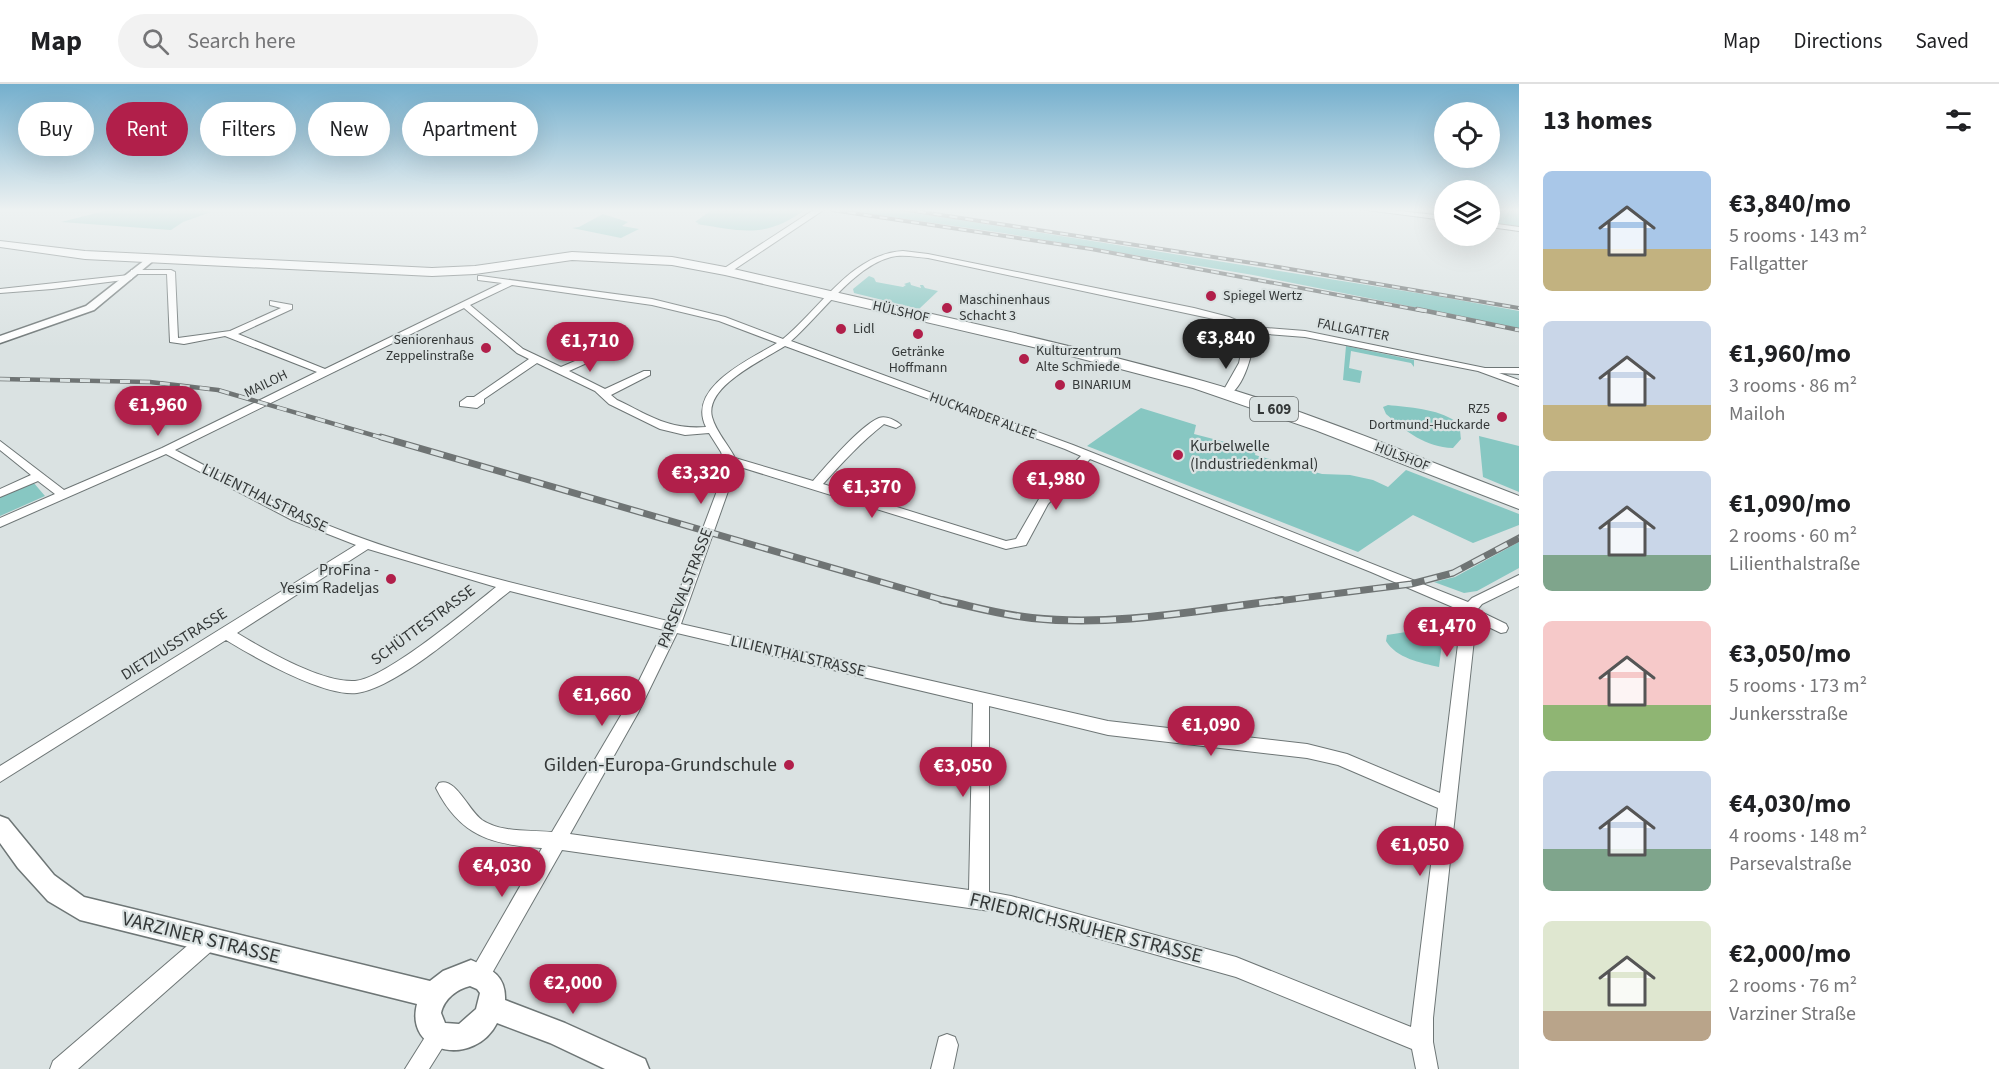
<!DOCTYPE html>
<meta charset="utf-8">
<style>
:root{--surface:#fff;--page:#f2f2f2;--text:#202124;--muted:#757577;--line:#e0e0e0;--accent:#b11f4a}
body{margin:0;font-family:"Source Sans 3",sans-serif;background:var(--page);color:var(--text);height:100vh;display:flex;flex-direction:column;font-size:22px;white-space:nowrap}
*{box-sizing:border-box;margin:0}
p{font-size:20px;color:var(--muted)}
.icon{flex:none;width:33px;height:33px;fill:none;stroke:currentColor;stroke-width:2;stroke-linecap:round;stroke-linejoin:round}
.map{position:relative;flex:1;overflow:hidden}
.side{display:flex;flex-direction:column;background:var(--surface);width:480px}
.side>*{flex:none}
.guide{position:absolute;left:18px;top:18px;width:570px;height:54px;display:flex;gap:12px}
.tools{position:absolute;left:1434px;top:18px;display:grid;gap:12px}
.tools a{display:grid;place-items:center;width:66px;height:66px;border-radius:50%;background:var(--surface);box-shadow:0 6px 24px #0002;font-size:30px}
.price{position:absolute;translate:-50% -51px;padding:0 14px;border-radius:21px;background:var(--accent);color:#fff;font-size:20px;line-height:39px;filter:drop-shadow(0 2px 3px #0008)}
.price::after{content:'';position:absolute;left:50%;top:36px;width:18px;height:14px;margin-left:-9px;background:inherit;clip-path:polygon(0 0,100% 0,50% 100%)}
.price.current{background:#222;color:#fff}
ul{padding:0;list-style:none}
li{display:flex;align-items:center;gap:18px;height:150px;padding:0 24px}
li span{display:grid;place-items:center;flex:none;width:168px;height:120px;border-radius:9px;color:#555}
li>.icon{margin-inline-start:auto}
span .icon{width:72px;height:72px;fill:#fffc;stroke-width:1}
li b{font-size:26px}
h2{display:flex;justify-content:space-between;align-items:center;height:72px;padding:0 24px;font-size:26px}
.pill{padding:0 21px;border-radius:27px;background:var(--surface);box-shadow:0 6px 24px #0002;font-size:21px;line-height:54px}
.pill.current{background:var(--accent);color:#fff}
header{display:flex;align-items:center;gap:36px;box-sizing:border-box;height:84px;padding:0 30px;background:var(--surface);border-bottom:2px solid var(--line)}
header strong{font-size:28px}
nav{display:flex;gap:33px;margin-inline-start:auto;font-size:21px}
.search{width:420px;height:54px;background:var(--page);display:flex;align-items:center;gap:15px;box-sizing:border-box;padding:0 21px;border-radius:33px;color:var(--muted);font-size:22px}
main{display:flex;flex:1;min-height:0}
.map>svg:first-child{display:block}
.green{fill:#87c7c2}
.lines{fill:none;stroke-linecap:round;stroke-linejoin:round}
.minor-casing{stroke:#6e7676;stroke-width:2}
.tertiary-casing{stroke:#6e7676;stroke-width:3}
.secondary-casing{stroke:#6e7676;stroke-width:2}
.primary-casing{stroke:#6e7676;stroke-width:2}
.minor{fill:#fff;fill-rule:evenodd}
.tertiary{fill:#fff;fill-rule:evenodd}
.secondary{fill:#fff;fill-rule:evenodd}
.primary{fill:#fff;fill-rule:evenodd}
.rail-far3-casing{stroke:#6f7474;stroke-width:4}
.rail-far2-casing{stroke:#6f7474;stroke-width:4.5}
.rail-far1-casing{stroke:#6f7474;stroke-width:7}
.rail-casing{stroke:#6f7474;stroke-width:8}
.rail-far3{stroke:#dae2e2;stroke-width:2;stroke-dasharray:8;stroke-linecap:butt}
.rail-far2{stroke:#dae2e2;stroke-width:3;stroke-dasharray:10;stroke-linecap:butt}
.rail-far1{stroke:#dae2e2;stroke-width:4.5;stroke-dasharray:13;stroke-linecap:butt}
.rail{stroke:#dae2e2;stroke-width:5;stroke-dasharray:16;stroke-linecap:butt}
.poi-dot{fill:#b11f4a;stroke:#dae2e2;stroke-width:2}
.labels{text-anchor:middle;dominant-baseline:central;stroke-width:4.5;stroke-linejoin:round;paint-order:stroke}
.far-poi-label{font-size:14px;fill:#343838;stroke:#dae2e2;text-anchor:start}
.far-street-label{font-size:14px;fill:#343838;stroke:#dae2e2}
.shield{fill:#dae2e2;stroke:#666b6b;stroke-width:1.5}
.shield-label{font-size:15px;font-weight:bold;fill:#343838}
.poi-label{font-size:16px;fill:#343838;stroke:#dae2e2;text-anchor:start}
.street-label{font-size:16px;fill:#343838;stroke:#dae2e2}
.near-poi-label{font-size:20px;fill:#343838;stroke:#dae2e2;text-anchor:end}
.near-street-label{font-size:20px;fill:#343838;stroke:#dae2e2}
</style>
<header>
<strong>Map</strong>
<div class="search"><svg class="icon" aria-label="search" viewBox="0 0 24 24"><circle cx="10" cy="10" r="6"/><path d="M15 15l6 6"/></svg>Search here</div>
<nav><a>Map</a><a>Directions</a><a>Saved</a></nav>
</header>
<main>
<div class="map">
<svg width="1519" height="985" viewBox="0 0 1519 985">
<rect width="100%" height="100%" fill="#dae2e2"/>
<!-- green -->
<path class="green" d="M112,125H197L211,128L183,138L171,146L61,138Z
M713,125H806C766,155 742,147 697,140L699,139L695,138Z
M836,125H892L1442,213L1519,227V244L1253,191L1003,149Z
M1490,125H1519V143L1490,138Z
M603,130L628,138L622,142L639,145L621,154L572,144L579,143Z
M869,192L874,194L876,198L903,203L906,201L904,200L910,198L911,201L921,204L920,201H923L925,204L938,207L919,225L854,209L853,205Z
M1346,262L1414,276V283L1411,279L1351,267L1349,284L1362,287L1360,299L1343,296Z
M1388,321C1408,323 1438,325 1455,337C1461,341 1460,349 1461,355L1453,364C1425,363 1407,348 1386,330L1383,323Z
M1141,324L1196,341L1194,350L1256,366L1255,371L1322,390L1350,391L1373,396L1388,403L1406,386L1519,430V441L1473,459L1413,431L1358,468L1087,362Z
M1479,352L1519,362V408L1483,393Z
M33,398L45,412L0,432V410Z
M1519,458V484L1477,507L1464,509L1434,498L1455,493Z
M1419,546L1431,547L1443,552L1439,583C1421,579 1396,574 1386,557L1387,551Z"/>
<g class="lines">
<defs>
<path id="minor" d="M1359,125H1382L1444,132V136Z
M1490,139L1519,143V147L1490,143Z
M903,167L928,170L1194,224L1229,233L1253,243L1305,247L1485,284H1519V290L1499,289L1519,296V302L1478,287L1305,253L1255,249C1253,267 1245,304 1227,312L1222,309L1239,279L1246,247L1223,237L928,174C916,173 903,170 891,173C854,182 819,233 791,257L1073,361L1468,518L1472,514L1519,491V502L1482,520L1477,526L1506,540L1508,544L1506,548L1501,549L1476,537L1433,934V958L1438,985H1416L1412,965L1236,893L1011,830L562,766L487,898L480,901L473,898L470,891L473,884L542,764C492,761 460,752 436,704L439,699C456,693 468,726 482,736C502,749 530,746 552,748L627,621L664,546L510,507C475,534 400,603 357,609C324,613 254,573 226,556L0,698V682L356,461L292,436L166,370L0,443V434L55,410L38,397L0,413V405L31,391L0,366V357L64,406L162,364L317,288L225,252L184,260L170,258L167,190H131V186H171L175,188L178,254L230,247L281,224L270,221V217L292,221V225L238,250L325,285L502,199L478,196V192H481L652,215L725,233L783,255C820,225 851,170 903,167ZM512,201L652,221L719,237L777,259C751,275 686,303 706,343C668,346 649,331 617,316L611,311L650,291V287H644L605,305L569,287L609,269V265H603L561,283L523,265L470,221ZM464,224L517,269L529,275L474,313H467L460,318V322L477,324L484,319V315L537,279L595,307L609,320L660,345L685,351L709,349L721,368L726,383L668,537C546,506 416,481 301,430C258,411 216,387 175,366ZM785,262L1065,365L1081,372L1039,415L1016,455L1006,457L823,400C842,379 861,358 884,340L896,344L901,341C897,337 886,331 879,334C860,342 827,381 813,397L735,374C728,360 716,348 712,333C704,302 765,275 785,262ZM1090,375L1371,488L1462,527L1440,709L1347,670L1307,660L1108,637L681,540L737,382L1006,465L1026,461L1048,420ZM368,465L496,503C470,524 385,595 355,597C322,599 265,566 237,549ZM677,549L973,619L969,806L570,750L638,629ZM989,622L1108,651L1307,674L1338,681L1438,724L1411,943L1236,873L1011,812L989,808Z
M129,191H132V195L52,205L0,209V205Z
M208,847L215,850L218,857L215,864L78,985H50L53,977L201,850Z
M440,939L448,942L451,950L429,985H405L432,942Z
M947,950L955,953L958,961L953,985H931L939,953Z"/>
<path id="tertiary" d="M150,172L155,175L153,177L94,226L0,259V252L86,222Z
M0,732L8,735L54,791L84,813L430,897L443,887L471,876C491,885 506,891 505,916L565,939L645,975L649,985H605L550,959L497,939C475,983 404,971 417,920L80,836L48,817L18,784L0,759ZM470,902L477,905L480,909L476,925L459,940L445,939L441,929C444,915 457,905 470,902Z"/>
<path id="secondary" d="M815,125H825L729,189L725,190L720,187Z"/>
<path id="primary" d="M0,157L85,167L432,184L475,182L572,168L672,173L725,183C884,220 1045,253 1203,297C1311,328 1415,372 1519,412V425L1315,346L1193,304L1067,271L725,191L672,181L572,176L475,190L432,192L85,175L0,163Z"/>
</defs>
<!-- minor casing -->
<use href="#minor" class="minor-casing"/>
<!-- tertiary casing -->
<use href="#tertiary" class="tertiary-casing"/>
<!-- secondary casing -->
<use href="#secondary" class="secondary-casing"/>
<!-- primary casing -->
<use href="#primary" class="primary-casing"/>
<!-- minor -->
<use href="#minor" class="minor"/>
<!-- tertiary -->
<use href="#tertiary" class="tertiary"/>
<!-- secondary -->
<use href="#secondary" class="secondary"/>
<!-- primary -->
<use href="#primary" class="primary"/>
<defs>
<path id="rail-far3" d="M902,125L1278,183L1519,224
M832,126L1091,165L1424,227"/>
<path id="rail-far2" d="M1417,225L1519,246
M0,295L150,298L218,306L386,355"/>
<path id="rail-far1" d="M381,353L950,518
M1270,518L1411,500L1453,489L1519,454"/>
<path id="rail" d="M942,516C971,522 1002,531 1032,534C1115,543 1199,526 1282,516"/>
</defs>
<!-- rail-far3 casing -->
<use href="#rail-far3" class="rail-far3-casing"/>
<!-- rail-far2 casing -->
<use href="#rail-far2" class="rail-far2-casing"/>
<!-- rail-far1 casing -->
<use href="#rail-far1" class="rail-far1-casing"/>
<!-- rail casing -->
<use href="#rail" class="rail-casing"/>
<!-- rail-far3 -->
<use href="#rail-far3" class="rail-far3"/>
<!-- rail-far2 -->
<use href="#rail-far2" class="rail-far2"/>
<!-- rail-far1 -->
<use href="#rail-far1" class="rail-far1"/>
<!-- rail -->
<use href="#rail" class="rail"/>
</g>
<!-- sky -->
<linearGradient id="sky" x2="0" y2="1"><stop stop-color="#74afcd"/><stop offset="0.48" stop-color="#eef2f2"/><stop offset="1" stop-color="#eef2f2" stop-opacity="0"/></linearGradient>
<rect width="1519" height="263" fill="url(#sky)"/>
<!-- markers -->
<g class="poi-dot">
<circle cx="1211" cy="212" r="6"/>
<circle cx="947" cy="224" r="6"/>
<circle cx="841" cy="245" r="6"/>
<circle cx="918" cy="250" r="6"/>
<circle cx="486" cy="264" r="6"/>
<circle cx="1024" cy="275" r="6"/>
<circle cx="1060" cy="301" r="6"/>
<circle cx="1502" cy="333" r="6"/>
<circle cx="1178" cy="371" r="6"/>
<circle cx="391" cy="495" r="6"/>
<circle cx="789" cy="681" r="6"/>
</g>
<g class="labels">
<!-- far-poi labels -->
<g class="far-poi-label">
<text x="1223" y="212">Spiegel Wertz</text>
<text x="959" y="216">Maschinenhaus<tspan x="959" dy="16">Schacht 3</tspan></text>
<text x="853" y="245">Lidl</text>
<text x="474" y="256" text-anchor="end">Seniorenhaus<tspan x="474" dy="16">Zeppelinstraße</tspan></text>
<text x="1036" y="267">Kulturzentrum<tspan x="1036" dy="16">Alte Schmiede</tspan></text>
<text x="918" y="268" text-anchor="middle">Getränke<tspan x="918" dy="16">Hoffmann</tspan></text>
<text x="1072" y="301">BINARIUM</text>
<text x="1490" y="325" text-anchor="end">RZ5<tspan x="1490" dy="16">Dortmund-Huckarde</tspan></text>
</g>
<!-- far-street labels -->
<g class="far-street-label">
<text transform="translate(901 228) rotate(13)">HÜLSHOF</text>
<text transform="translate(1353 246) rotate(11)">FALLGATTER</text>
<text transform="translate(266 300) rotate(-26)">MAILOH</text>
<text transform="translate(983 332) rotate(20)">HUCKARDER ALLEE</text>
<text transform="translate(1402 373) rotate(21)">HÜLSHOF</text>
</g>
<!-- shield labels -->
<rect class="shield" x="1250" y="313" width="48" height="24" rx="4.5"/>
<g class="shield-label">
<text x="1274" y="325">L 609</text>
</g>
<!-- poi labels -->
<g class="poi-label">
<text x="1190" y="362">Kurbelwelle<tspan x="1190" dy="18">(Industriedenkmal)</tspan></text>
<text x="379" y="486" text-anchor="end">ProFina -<tspan x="379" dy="18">Yesim Radeljas</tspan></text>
</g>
<!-- street labels -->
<g class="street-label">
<text transform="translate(265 414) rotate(26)">LILIENTHALSTRASSE</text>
<text transform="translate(685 504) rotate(-69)">PARSEVALSTRASSE</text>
<text transform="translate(423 541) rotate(-36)">SCHÜTTESTRASSE</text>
<text transform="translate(174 560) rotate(-32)">DIETZIUSSTRASSE</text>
<text transform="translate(798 572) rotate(13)">LILIENTHALSTRASSE</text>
</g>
<!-- near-poi labels -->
<g class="near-poi-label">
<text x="777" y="681">Gilden-Europa-Grundschule</text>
</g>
<!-- near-street labels -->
<g class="near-street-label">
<text transform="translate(1086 844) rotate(14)">FRIEDRICHSRUHER STRASSE</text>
<text transform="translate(201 854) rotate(14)">VARZINER STRASSE</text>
</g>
</g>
</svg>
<div class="tools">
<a><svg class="icon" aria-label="locate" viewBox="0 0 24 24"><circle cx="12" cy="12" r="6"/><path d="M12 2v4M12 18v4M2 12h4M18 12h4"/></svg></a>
<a><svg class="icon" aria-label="layers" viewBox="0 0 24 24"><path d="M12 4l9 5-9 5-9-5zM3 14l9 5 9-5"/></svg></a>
</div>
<b class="price current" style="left:1226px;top:286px">€3,840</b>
<b class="price" style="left:590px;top:289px">€1,710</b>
<b class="price" style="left:158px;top:353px">€1,960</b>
<b class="price" style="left:701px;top:421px">€3,320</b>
<b class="price" style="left:1056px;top:427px">€1,980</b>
<b class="price" style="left:872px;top:435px">€1,370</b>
<b class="price" style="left:1447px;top:574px">€1,470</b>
<b class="price" style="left:602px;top:643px">€1,660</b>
<b class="price" style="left:1211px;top:673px">€1,090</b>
<b class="price" style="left:963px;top:714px">€3,050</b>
<b class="price" style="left:1420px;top:793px">€1,050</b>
<b class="price" style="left:502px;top:814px">€4,030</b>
<b class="price" style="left:573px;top:931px">€2,000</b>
<div class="guide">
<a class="pill">Buy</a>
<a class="pill current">Rent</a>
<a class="pill">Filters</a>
<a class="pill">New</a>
<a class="pill">Apartment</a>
</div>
</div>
<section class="side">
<h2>13 homes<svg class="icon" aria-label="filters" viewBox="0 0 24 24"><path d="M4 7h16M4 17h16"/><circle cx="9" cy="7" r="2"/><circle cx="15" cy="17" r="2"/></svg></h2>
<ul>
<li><span style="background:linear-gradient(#a9c7e8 65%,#c2b280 0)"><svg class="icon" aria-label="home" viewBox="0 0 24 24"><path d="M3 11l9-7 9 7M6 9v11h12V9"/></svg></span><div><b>€3,840/mo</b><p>5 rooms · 143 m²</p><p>Fallgatter</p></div></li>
<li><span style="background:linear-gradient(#c9d6e8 70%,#c2b280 0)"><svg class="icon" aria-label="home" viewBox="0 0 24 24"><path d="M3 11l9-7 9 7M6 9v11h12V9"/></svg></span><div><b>€1,960/mo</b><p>3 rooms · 86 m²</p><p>Mailoh</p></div></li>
<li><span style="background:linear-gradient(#c9d6e8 70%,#7fa58c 0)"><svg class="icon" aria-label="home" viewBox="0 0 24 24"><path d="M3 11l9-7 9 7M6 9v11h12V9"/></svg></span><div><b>€1,090/mo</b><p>2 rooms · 60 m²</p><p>Lilienthalstraße</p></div></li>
<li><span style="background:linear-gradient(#f6c9c9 70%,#8fb573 0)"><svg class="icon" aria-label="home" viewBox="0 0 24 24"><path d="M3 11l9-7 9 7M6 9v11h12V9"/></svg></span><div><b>€3,050/mo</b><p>5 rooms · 173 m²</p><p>Junkersstraße</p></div></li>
<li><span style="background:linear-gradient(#c9d6e8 65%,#7fa58c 0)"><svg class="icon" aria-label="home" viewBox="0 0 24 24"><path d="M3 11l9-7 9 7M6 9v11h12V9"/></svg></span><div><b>€4,030/mo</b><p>4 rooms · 148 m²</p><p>Parsevalstraße</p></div></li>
<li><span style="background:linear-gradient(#dfe7d0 75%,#b9a48a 0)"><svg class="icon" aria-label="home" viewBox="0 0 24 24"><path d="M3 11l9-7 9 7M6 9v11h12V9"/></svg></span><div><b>€2,000/mo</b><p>2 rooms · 76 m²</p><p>Varziner Straße</p></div></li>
</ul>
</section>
</main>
